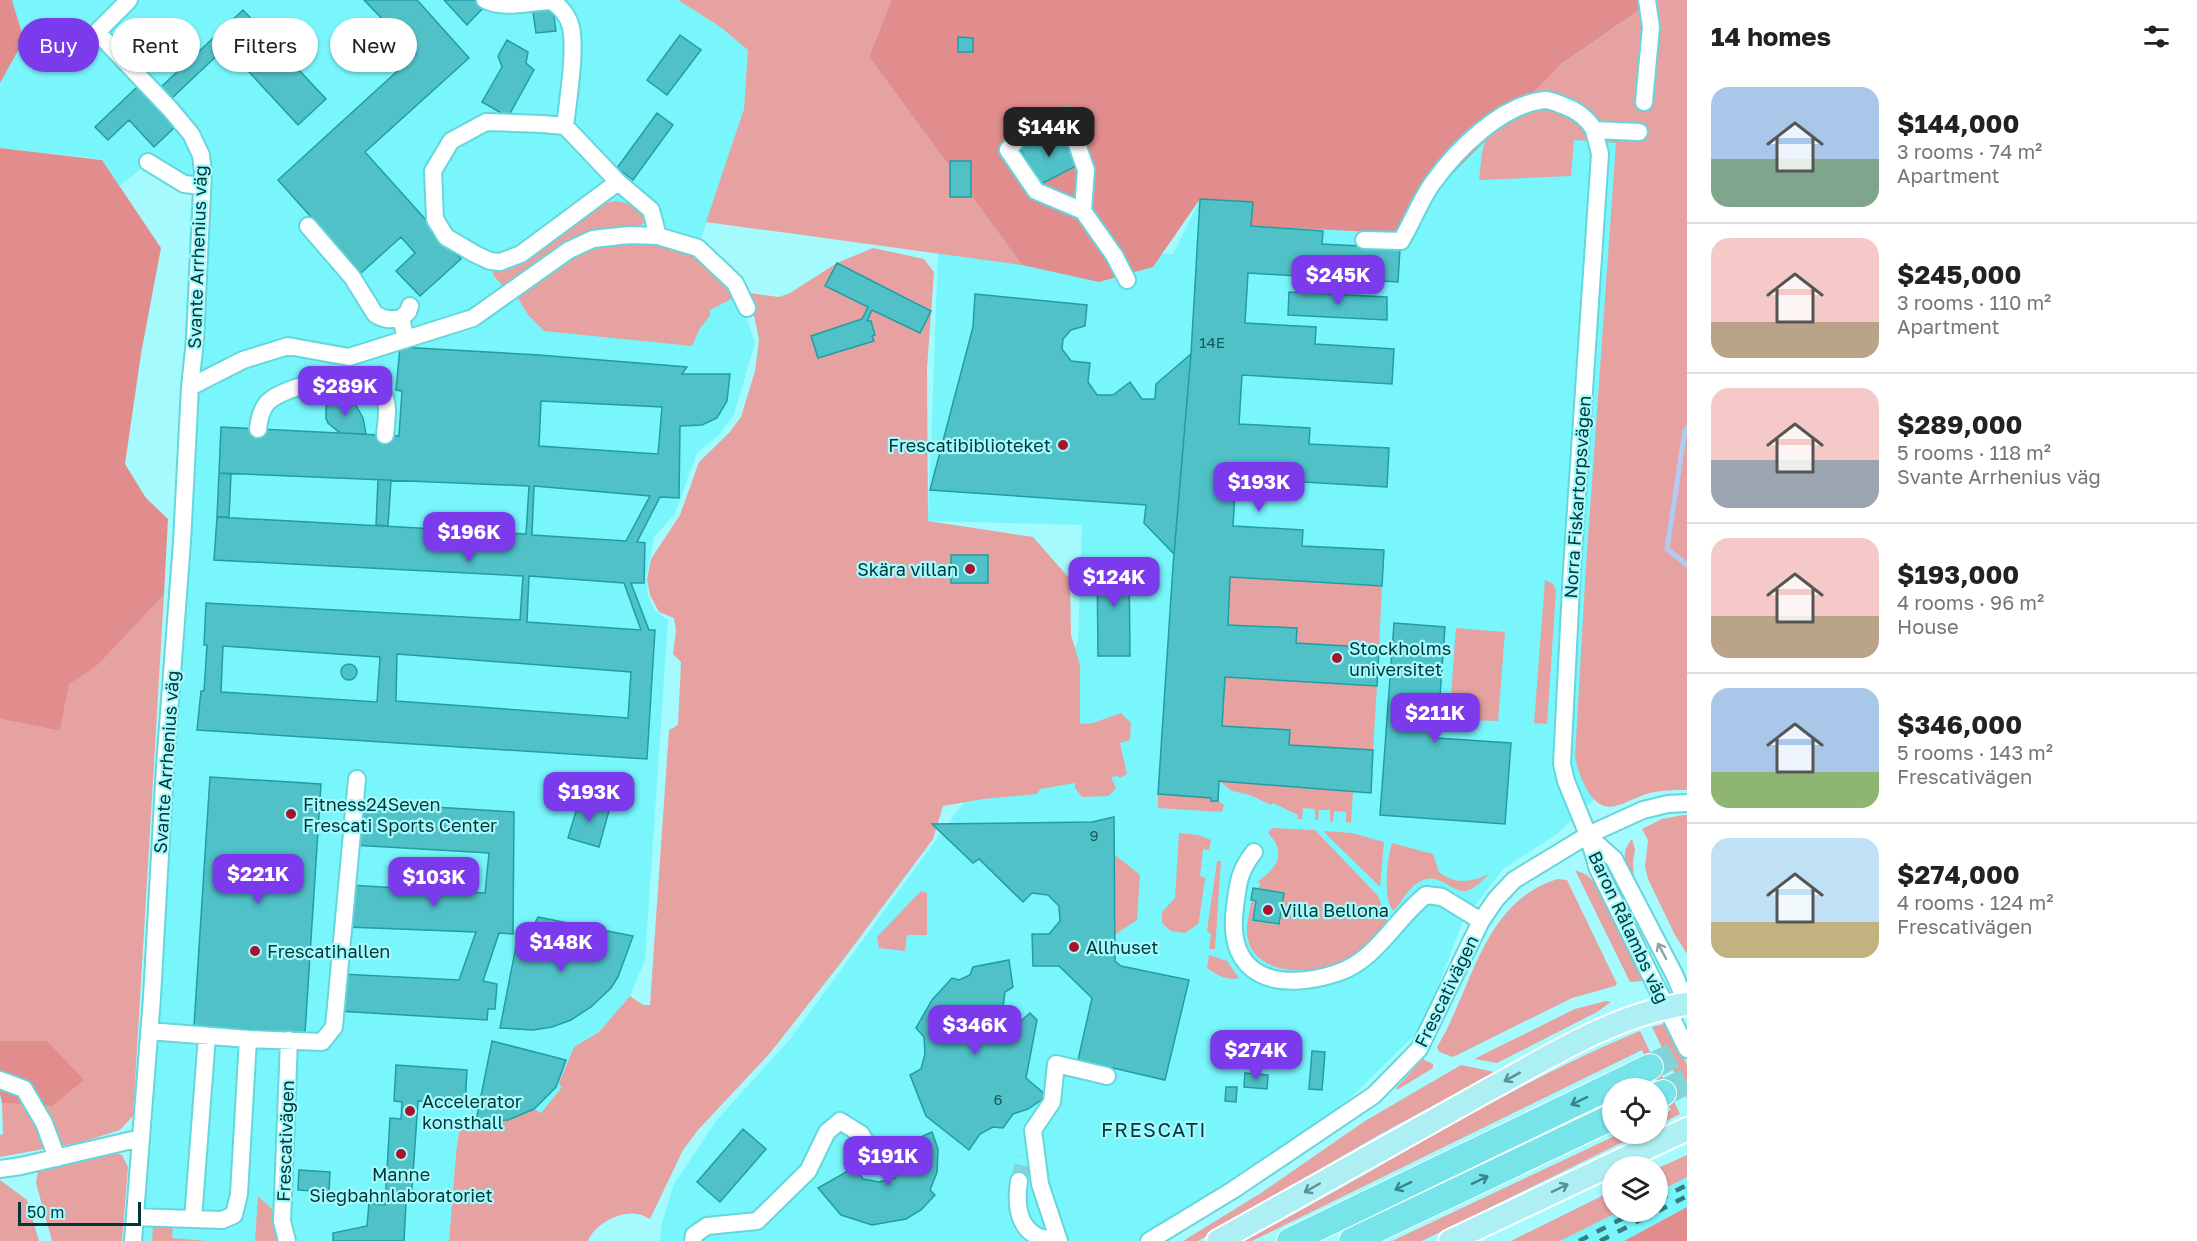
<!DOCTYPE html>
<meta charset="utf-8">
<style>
:root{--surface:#fff;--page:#f2f2f2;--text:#222;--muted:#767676;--line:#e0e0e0;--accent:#7c3aed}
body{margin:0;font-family:"Golos Text",sans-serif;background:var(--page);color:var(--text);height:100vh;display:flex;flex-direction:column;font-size:22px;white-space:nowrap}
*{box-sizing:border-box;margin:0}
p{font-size:20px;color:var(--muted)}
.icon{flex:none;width:33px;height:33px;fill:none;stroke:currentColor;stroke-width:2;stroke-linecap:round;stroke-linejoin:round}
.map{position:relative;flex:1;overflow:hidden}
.sheet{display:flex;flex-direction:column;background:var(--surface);width:510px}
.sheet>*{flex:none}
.hud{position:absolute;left:18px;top:18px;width:570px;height:54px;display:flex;gap:12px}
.buttons{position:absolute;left:1602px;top:1078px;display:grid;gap:12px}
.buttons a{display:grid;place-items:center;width:66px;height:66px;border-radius:50%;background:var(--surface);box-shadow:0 2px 4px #0004;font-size:30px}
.scale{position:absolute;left:18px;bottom:15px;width:123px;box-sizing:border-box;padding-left:6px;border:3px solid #013739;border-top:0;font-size:16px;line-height:21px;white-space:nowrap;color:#013739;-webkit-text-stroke:4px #a5fafe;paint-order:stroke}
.price{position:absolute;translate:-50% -51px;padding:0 14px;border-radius:12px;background:var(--accent);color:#fff;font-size:20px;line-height:39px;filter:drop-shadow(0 2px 3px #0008)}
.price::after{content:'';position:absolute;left:50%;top:36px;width:18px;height:14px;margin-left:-9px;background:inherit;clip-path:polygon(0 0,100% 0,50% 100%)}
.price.on{background:#222;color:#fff}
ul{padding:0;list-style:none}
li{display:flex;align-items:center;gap:18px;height:150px;padding:0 24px}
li+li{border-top:2px solid var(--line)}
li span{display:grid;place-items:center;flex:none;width:168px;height:120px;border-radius:18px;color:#555}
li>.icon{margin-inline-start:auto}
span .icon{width:72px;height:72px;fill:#fffc;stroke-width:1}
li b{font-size:26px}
h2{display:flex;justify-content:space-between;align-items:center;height:72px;padding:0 24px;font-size:26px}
.tag{padding:0 21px;border-radius:27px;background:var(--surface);box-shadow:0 2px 4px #0004;font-size:21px;line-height:54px}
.tag.on{background:var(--accent);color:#fff}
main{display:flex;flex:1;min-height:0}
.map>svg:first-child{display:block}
.built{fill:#78f6fc}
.green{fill:#e5a2a1}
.forest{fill:#e28d8d}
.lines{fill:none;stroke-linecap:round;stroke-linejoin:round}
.stream{stroke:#b3cbf3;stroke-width:5}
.building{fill:#4fc1c7;stroke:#1f9ea4;stroke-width:1.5;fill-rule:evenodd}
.minor-tunnel{stroke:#84d3d7;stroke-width:16;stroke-dasharray:16 8;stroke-linecap:butt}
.highway-tunnel{stroke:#84d3d7;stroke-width:26;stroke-dasharray:26 13;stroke-linecap:butt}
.minor-casing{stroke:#66d6dc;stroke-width:20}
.major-casing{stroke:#fff;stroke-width:26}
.highway-casing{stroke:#fff;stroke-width:28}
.minor{stroke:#fff;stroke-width:16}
.major{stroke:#adeff2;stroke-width:22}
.highway{stroke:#77e4ea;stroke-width:26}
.rail{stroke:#3a7b7e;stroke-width:4.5;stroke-dasharray:10 10;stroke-linecap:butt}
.oneway{stroke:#8da5a6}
.oneway2{stroke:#579396}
.oneway3{stroke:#368589}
.poi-dot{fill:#aa132e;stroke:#a5fafe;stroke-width:2}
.labels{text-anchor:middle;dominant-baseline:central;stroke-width:4.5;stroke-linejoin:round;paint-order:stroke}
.number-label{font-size:15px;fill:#145a5c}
.street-label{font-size:18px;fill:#013739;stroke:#a5fafe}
.poi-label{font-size:18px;fill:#013739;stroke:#a5fafe;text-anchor:start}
.neighbourhood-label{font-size:20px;letter-spacing:1.5px;fill:#013739;stroke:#a5fafe}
</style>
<main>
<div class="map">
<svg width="1687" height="1241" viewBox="0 0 1687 1241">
<rect width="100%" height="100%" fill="#a5fafe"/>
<!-- built -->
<path class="built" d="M12,0H678L719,26L748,50L744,109L698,248L735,283L755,343L734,414L719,435L697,453L675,514L654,537L646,578L648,595L654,610L668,620L645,960L630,996L599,1032L574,1047L560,1080L562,1087L541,1113L534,1109L508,1120L477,1121L474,1128L460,1125L456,1153L449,1241H141L192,185L168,186L143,167L120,186L101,159L0,148V83L24,40Z
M1494,111L1639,132L1599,795L1557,834L1503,869L1463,921L1422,1028L1303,1144L1141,1241H660L661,1226L674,1184L716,1121L791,1038L1010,739L1054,673L1078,643L1082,525L928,521L938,254H1173L1200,199L1409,228Z
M1687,1177V1207L1624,1241H1560L1618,1212H1658V1192Z"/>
<!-- green -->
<path class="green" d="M678,0H891L869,57L1022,265L706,222L744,109L748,50L719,26Z
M1654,0H1687V790C1674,790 1662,790 1650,793C1638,796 1627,803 1615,806C1591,812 1579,775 1575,757L1586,566L1616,143L1574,140L1571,176L1479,180L1482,152L1494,111Z
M615,201C630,202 662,217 634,229L584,235L560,245L504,287L493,275V267L601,204Z
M610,244C667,244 701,245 735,297L710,310V316L700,328L692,346L544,331L528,315L518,298L574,254Z
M873,248L924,259L934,272L927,368L928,521L1033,537L1070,579L1071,635L1080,665V724L1093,723L1121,713L1131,723L1130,740L1120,743L1127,774L1120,778L1118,776L1111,777L1116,788L1109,796L1082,797L1075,788V783L1040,789L1037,794L983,799L943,806L933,839L843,960L770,1053L698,1130L683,1150L650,1219C646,1217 641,1214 636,1214C619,1211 594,1225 588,1241H449L456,1153L460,1125L473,1128L476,1121L508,1120L534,1109L541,1113L562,1087L559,1084L560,1080L574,1047L599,1032L630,996L643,1005H650L669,730L678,725L681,662L673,654L676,631L674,618L659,612L650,595L647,579L651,559L680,515L699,462L729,433L741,417L755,371L759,339L749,293L779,297L790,293L837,263Z
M1230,577L1382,586L1379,648L1296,643L1297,628L1228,625Z
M1545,580L1553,584L1556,591L1547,724L1534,723Z
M164,595L133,1116L120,1130L82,1142L0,1157V1135L3,1134L2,1103L52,1106L47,1041H0V719L60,731L69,683L98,665Z
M1456,628L1505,632L1498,721L1461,720L1450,709Z
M1225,677L1377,686L1373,750L1289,745L1290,730L1222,726Z
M1219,781L1353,791L1351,823L1346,822V812L1334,811L1333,822L1330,821V810H1319L1318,820H1315V809L1303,808L1302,819H1297L1298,815L1273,803L1271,805L1250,795L1232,791Z
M1158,794L1211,798V801H1218L1224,805L1222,812L1158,808Z
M1683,815H1687V954L1675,935L1648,879L1645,866L1648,840L1642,829L1662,819Z
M1272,828L1315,830L1378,896L1388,924C1374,939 1360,953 1341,962C1312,976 1251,976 1247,934C1246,924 1250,912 1251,902H1255L1252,921L1279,925L1284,893L1258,888L1261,883L1257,882C1276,869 1288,854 1268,833Z
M1323,831L1352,833L1384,842L1380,887Z
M1179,833L1199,835L1211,840L1209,850L1203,849L1200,876L1205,878L1199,921L1198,924L1185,933L1171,931L1162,923V912L1175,898Z
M1632,839L1635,849L1633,862L1634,878L1670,950L1680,966L1677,970C1665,955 1627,878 1625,860C1624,851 1626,846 1632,839Z
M1392,843L1433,854L1439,872C1454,885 1473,882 1489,874C1483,880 1474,890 1465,891C1450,893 1438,868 1416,884C1407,890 1402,902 1394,910L1392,909C1383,895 1387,859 1392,843Z
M1114,854L1140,875L1137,920L1116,934Z
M1217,861H1221L1215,949H1209L1211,934L1207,931Z
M1575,870L1587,875L1595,883L1643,981L1630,982Z
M1558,879L1567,880L1617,984L1615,986L1572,998L1453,1057L1439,1052L1437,1047C1473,988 1482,902 1558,879Z
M921,891L927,893V935H907L905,951L879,948L877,937Z
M1209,955L1227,961L1239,978C1227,981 1217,975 1207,968Z
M1606,1001L1611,1002L1597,1012L1497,1063L1474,1059L1575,1009Z
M1667,1023L1687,1065V1099L1652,1027Z
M1640,1031L1680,1114L1658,1125V1116L1671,1110L1642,1050L1252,1241H1243C1376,1173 1501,1088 1640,1031Z
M1423,1059L1433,1064V1068L1397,1090L1396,1088Z
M1461,1065L1495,1072L1377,1136L1198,1241H1183L1261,1193L1365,1121Z
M1619,1134H1639L1422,1241H1392Z
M112,1152L122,1155L128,1167L122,1241H52L36,1183L38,1171L43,1167Z
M1687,1155V1177L1658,1192V1168Z
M0,1180L27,1200L39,1241H0Z
M1612,1191V1212H1618L1560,1241H1511Z
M258,1196L278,1215L283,1241H255Z
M173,1224L172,1238L207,1241H152L153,1225Z"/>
<!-- forest -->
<path class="forest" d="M0,0H12L24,40L0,83Z
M891,0H1654L1560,65L1394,233L1251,226L1252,202L1200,199L1153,267L1099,282L1022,265L869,57Z
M0,148L102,160L161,248L141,354L125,464L146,498L168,519L164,595L98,665L69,684L60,731L0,719Z
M0,1041H47L84,1080L52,1106L2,1103L0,1094Z
M1687,1207V1241H1624Z"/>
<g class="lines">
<!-- stream -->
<path class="stream" d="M1687,428L1685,430L1667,549L1687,565"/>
</g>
<!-- building -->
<path class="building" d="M364,0H417L469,58L365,152L461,259L420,296L396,271L415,253L401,237L361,273L278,180L416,54Z
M444,0H475L483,8L467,25Z
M552,2L556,31L536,33L532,5Z
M243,10L326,99L298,125L226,47L171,99L161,87Z
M680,35L701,50L667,95L647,80Z
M958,37L973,38V52H958Z
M507,40L528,52L526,63L534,70L508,117L482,102L502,67L498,56Z
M137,87L175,127L154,147L129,120L108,140L95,127Z
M657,113L673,125L633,180L617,168Z
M1045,135L1050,143L1065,135L1080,164L1039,185L1020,148Z
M950,161H971V197H950Z
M1200,199L1253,202L1251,226L1323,231L1322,244L1400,248L1398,282L1248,273L1245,323L1316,327L1315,344L1394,349L1392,384L1242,375L1239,424L1310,428L1309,444L1389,448L1387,487L1236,478L1233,526L1303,530L1302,546L1384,550L1382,586L1230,577L1228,625L1297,628L1296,643L1379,648L1377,686L1225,677L1222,726L1290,730L1289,745L1373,750L1371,793L1219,781L1218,801H1211V798L1158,794L1173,566L1191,354Z
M837,263L931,311L920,333L872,310L867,321H871L875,335L872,336L874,341L818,358L811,336L862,319L868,307L825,286Z
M1289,292L1387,297V320L1288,315Z
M975,294L1087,305L1085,326L1071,330L1063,339L1062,349L1071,361L1090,363L1088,382L1097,395H1113L1130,382L1142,399H1155L1156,384L1191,354L1174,554L1144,523L1146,505L930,490L973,327Z
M400,347L539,355L687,367L682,374H730L727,401L717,418L702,425L680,426L679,498L660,497L637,542L645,543L644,583H631L649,630H655L647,759L197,730L201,691H204L207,645H204L206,603L520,620L523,576L214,560L217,517L526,534L529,486L219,473L221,427L399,436L402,391L396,390ZM541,401L662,407L658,454L539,446ZM534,486L650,496L626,541L532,535ZM529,576L624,583L641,630L527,622ZM223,646L380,657L377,702L221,692ZM397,654L631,672L628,718L396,701Z
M339,397L350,399L354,402L363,418L366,434L340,433L328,423L326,418V407L329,402Z
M219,473L231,474L229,517H217Z
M378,480H391L388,526L376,525Z
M951,555H988V583H951Z
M1129,560L1130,656H1098L1097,561Z
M1394,623L1445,627L1437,738L1511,743L1505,824L1380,815Z
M341 672a8 8 0 1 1 16 0a8 8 0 1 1-16 0Z
M210,777L321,784L305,1033L194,1026Z
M580,798L610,807L599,847L568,838Z
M355,802L514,812L513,934L499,933L483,981L497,984L495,1009H488L487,1020L338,1011L341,974L459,980L476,932L347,927L349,885L485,893L489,853L353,845Z
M1114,817L1115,961L1121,966L1189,980L1165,1080L1078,1060L1092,998L1059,966H1033L1032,934H1049L1060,921L1059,906L1048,895L1032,893L1023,902L979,859L973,863L932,824L1092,822Z
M1253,888L1284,893L1279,924L1253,920L1256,901L1251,900Z
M538,917L633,936L618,977L611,988L591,1007L571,1020L552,1027L533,1030L500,1028L519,931L532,929Z
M1009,960L1013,987L1005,992L1003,1007L1009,1016L1022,1020L1030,1013L1037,1020L1026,1078L1047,1096L1028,1109L1013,1114L1003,1128L993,1127L980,1134L969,1150L926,1116L910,1075L921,1069L925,1054L924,1037L916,1028L932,1000L952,978L959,980L970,975L973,967Z
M492,1041L566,1060L556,1087L534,1109L508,1120L476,1121Z
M1312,1051L1325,1052L1322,1090L1309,1089Z
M396,1065L467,1070L465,1104L418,1101L411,1203H406L404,1241H333V1233L367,1226L369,1203L385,1205L390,1118L401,1119L402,1102L394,1101Z
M1245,1073L1268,1075L1267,1089L1244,1087Z
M1226,1087H1237L1236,1102L1225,1101Z
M743,1129L766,1149L720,1202L697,1182Z
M932,1132L938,1149L937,1172L930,1190L935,1195L921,1210L906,1219L872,1225L841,1215L818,1188L855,1167L863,1179L879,1182L895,1178L904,1156L902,1145Z
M299,1170L330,1172L329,1192L298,1190Z"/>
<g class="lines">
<!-- minor-tunnel -->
<path class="minor-tunnel" d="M1019,1181L1024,1157"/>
<!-- highway-tunnel -->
<path class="highway-tunnel" d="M1650,1067L1687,1049
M1663,1093L1687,1081"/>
<defs>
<path id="minor" d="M129,0L97,32L171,110L191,134L201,155L203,172L195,340L190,387L182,542L165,766L152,997L133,1241
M485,0C504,10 532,1 552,1C561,7 568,16 571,27C576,52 568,100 565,126
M1644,102L1651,27L1647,0
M1594,130L1600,154L1572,568L1562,764L1566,781L1588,835L1598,869L1687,1049
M148,162L184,184L202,186
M618,182L521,254L500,262L490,261L475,254L446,237L435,219L433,171L451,141L486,122L542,124L565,126L618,182L651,210L658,236
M1083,211L1036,191L1008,150L1032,122L1067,116L1086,170L1083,211L1114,255L1127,280
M308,226L352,277L375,314C384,320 391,320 401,318L406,339
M1364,240L1401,241C1412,223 1420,201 1432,184C1456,150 1502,104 1545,100C1550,100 1557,103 1562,105C1576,110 1587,117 1594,130L1639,132
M401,318L408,312L410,306
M190,387L243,360L288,346L349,357L473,318L569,250L593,239L629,235L658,236L698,248L735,283L747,308
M258,429C259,420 261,410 267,403C285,384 361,369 380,390C391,401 386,422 385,435
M1588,836L1614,859L1674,974L1687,1004
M1254,852C1239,871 1238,883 1235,907C1225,979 1279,992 1337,973C1377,960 1395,919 1426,895L1442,897L1481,921
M248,1039L322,1042L334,1027L357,779
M0,1080L24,1089L44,1123L57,1158
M0,1169L21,1166L141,1138
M1019,1181C1016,1201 1016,1227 1039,1237C1045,1239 1052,1239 1059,1240
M135,1217L222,1220L234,1215L239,1194L248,1039L149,1031
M193,1219L207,1036
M287,1241L282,1221L289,1040
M693,1241L694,1235L707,1226L757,1221L808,1171L827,1132L840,1121L861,1134L878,1163
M1059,1241L1040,1184L1033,1130L1052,1102L1056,1064L1107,1076
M1149,1241L1233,1190L1374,1095L1419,1049L1481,921L1496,899L1514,880L1588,835L1643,810L1668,804L1687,803"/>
<path id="major" d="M1218,1241C1308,1191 1397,1140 1488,1090C1551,1056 1615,1014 1687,1004
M1450,1241L1687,1129"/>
<path id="highway" d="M1658,1095L1663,1093
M1290,1241L1650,1067
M1352,1241L1612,1117"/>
</defs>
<!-- minor casing -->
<use href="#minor" class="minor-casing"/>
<!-- major casing -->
<use href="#major" class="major-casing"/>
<!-- highway casing -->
<use href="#highway" class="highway-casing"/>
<!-- minor -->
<use href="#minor" class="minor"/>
<!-- major -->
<use href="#major" class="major"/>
<!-- highway -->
<use href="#highway" class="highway"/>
<!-- rail -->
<path class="rail" d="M1658,1200L1687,1185
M1658,1211L1687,1196
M1579,1241L1635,1212
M1600,1241L1656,1212"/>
</g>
<!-- one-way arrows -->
<defs><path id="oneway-shaft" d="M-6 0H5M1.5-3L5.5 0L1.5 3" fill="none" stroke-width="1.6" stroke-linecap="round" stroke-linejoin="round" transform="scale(1.5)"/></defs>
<use class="oneway" href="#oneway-shaft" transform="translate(1662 951) rotate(-118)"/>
<g class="oneway2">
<use href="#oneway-shaft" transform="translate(1512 1077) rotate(151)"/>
<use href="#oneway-shaft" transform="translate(1312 1188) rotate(150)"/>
<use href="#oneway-shaft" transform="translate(1560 1188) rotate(-26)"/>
</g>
<g class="oneway3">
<use href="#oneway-shaft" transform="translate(1579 1101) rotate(154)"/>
<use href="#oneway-shaft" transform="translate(1480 1180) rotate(-26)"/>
<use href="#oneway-shaft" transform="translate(1403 1186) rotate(154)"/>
</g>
<!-- markers -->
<g class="poi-dot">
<circle cx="1063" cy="445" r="6"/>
<circle cx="970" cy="569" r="6"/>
<circle cx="1337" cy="658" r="6"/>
<circle cx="291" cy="814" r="6"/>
<circle cx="1268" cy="910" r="6"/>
<circle cx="1074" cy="947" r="6"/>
<circle cx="255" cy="951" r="6"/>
<circle cx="410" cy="1111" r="6"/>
<circle cx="401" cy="1154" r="6"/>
</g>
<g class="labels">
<!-- number labels -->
<g class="number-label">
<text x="1212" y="342">14E</text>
<text x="1094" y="835">9</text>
<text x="998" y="1099">6</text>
</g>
<!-- street labels -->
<g class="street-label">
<text transform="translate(197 257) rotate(-88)">Svante Arrhenius väg</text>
<text transform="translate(1577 497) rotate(-86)">Norra Fiskartorpsvägen</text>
<text transform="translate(166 762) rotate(-86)">Svante Arrhenius väg</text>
<text transform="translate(1629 927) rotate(65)">Baron Rålambs väg</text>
<text transform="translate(1446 991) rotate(-64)">Frescativägen</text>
<text transform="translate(285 1141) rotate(-88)">Frescativägen</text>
</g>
<!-- poi labels -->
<g class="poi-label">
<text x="1051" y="445" text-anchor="end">Frescatibiblioteket</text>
<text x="958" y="569" text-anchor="end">Skära villan</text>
<text x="1349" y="648">Stockholms<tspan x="1349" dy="21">universitet</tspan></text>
<text x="303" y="804">Fitness24Seven<tspan x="303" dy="21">Frescati Sports Center</tspan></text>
<text x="1280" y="910">Villa Bellona</text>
<text x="1086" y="947">Allhuset</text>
<text x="267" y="951">Frescatihallen</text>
<text x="422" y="1101">Accelerator<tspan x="422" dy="21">konsthall</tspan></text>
<text x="401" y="1174" text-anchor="middle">Manne<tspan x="401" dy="21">Siegbahnlaboratoriet</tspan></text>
</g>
<!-- neighbourhood labels -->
<g class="neighbourhood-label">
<text x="1154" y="1129">FRESCATI</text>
</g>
</g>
</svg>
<div class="buttons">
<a><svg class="icon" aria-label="locate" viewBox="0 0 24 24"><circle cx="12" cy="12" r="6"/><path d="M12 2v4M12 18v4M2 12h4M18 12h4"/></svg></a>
<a><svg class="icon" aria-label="layers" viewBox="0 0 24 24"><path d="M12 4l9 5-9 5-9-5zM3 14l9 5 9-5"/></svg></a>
</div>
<div class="scale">50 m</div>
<b class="price on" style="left:1049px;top:158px">$144K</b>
<b class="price" style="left:1338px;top:306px">$245K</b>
<b class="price" style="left:345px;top:417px">$289K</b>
<b class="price" style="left:1259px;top:513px">$193K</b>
<b class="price" style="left:469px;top:563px">$196K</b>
<b class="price" style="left:1114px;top:608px">$124K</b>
<b class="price" style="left:1435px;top:744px">$211K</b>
<b class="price" style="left:589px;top:823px">$193K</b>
<b class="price" style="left:258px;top:905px">$221K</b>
<b class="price" style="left:434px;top:908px">$103K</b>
<b class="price" style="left:561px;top:973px">$148K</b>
<b class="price" style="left:975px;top:1056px">$346K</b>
<b class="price" style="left:1256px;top:1081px">$274K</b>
<b class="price" style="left:888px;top:1187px">$191K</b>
<div class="hud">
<a class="tag on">Buy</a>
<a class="tag">Rent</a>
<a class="tag">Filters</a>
<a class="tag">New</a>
</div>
</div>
<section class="sheet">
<h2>14 homes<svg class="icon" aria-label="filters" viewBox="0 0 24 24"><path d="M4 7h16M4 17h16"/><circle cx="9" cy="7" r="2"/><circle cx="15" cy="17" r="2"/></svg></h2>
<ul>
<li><span style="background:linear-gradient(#a9c7e8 60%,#7fa58c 0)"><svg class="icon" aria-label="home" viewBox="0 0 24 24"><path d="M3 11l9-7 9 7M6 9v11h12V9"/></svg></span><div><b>$144,000</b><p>3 rooms · 74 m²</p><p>Apartment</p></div></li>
<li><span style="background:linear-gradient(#f6c9c9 70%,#b9a48a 0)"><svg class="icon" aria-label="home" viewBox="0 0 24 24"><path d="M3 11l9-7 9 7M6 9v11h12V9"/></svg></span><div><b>$245,000</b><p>3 rooms · 110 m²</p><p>Apartment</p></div></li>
<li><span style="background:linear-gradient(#f6c9c9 60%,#9aa5b1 0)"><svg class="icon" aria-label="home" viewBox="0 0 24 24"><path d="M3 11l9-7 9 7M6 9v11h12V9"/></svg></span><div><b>$289,000</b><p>5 rooms · 118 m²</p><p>Svante Arrhenius väg</p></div></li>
<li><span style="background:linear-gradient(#f6c9c9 65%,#b9a48a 0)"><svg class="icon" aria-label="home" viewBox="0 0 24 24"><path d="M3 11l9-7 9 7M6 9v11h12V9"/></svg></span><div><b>$193,000</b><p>4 rooms · 96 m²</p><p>House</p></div></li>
<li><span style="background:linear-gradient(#a9c7e8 70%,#8fb573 0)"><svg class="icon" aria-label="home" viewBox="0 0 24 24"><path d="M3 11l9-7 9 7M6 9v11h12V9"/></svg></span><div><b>$346,000</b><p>5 rooms · 143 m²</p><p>Frescativägen</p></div></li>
<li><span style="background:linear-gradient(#bfe0f5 70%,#c2b280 0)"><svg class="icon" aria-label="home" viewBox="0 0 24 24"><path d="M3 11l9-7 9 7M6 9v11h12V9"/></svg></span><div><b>$274,000</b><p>4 rooms · 124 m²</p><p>Frescativägen</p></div></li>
</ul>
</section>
</main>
